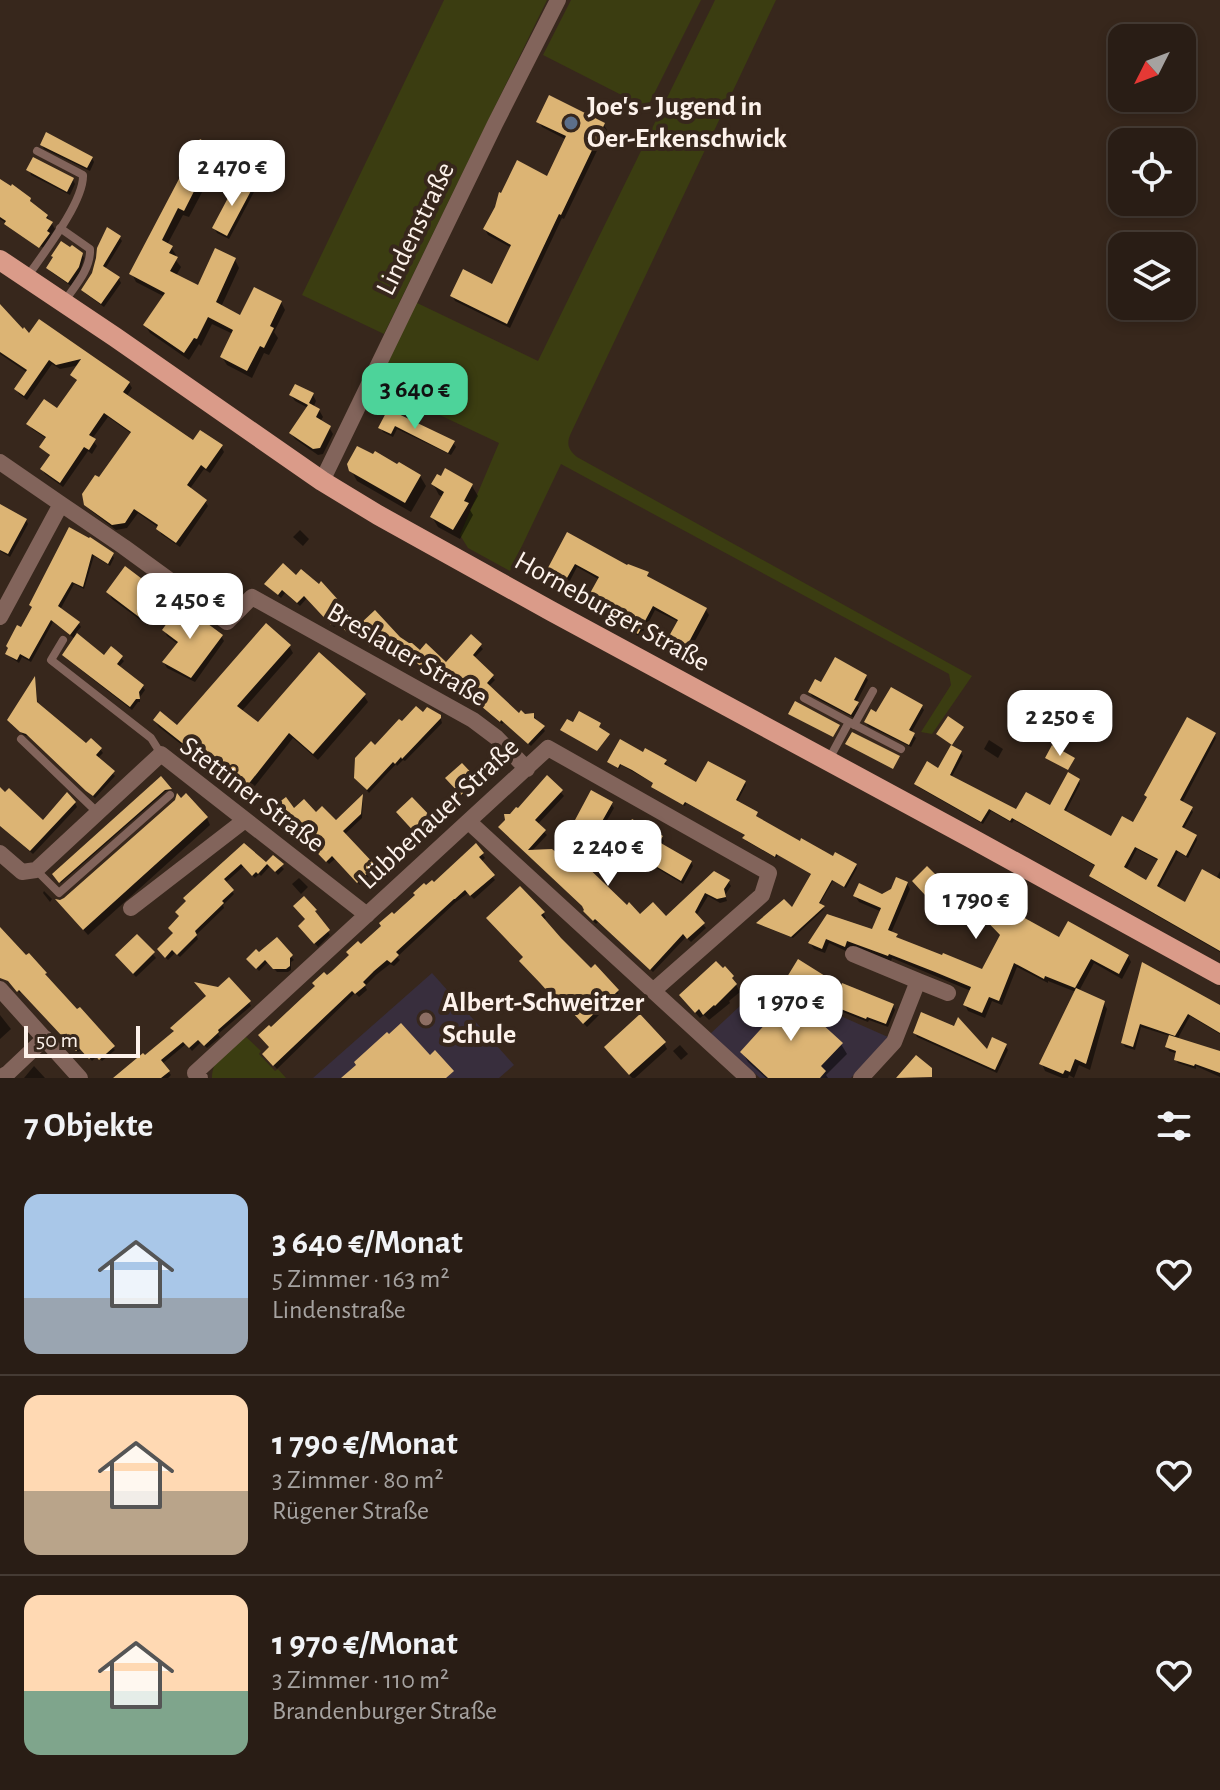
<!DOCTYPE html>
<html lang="de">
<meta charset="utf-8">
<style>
:root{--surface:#291d15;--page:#31261e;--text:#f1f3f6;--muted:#a5a2a0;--line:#453b34;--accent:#4dd39a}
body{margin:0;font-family:"Alegreya Sans",sans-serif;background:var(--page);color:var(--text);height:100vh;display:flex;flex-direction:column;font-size:30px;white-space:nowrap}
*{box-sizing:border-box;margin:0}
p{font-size:26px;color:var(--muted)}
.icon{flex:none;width:44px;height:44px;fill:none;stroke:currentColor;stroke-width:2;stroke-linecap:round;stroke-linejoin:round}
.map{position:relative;height:1078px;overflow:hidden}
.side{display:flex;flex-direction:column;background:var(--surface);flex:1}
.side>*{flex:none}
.needle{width:52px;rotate:228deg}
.fabs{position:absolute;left:1108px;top:24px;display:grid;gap:16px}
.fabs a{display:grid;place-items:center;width:88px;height:88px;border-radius:16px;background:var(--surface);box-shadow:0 4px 12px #0003,0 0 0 2px var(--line);font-size:40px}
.scale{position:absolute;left:24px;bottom:20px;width:116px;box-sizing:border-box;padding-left:8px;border:4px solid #fdf2eb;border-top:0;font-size:22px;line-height:28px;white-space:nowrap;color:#fdf2eb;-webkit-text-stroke:6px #37271c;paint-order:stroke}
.price{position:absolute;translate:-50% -68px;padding:0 18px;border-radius:16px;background:#fff;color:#222;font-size:26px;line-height:52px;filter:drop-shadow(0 2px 4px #0008)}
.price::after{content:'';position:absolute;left:50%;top:48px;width:24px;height:18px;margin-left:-12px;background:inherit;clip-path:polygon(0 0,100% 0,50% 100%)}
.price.active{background:var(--accent);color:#111}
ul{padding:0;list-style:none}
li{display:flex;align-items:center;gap:24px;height:200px;padding:0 24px}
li+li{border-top:2px solid var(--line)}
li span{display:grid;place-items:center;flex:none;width:224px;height:160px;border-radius:16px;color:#555}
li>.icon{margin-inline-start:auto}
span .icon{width:96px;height:96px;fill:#fffc;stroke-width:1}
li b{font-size:34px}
h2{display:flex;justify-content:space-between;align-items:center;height:96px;padding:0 24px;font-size:34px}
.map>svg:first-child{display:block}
.education{fill:#382e3d}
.green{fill:#3b3d11}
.shadow{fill:#0007;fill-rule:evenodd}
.building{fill:#dcb474;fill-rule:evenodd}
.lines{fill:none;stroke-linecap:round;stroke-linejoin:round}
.lane{stroke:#82645b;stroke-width:8}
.street{stroke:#82645b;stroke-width:16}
.primary{stroke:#da9b89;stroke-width:20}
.service-dot{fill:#5c6f8a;stroke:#37271c;stroke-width:3}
.education-dot{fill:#8d6e63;stroke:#37271c;stroke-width:3}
.labels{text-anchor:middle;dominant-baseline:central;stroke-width:8;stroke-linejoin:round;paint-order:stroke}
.poi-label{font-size:28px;font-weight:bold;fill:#fdf2eb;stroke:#37271c;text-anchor:start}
.street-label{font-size:28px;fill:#fdf2eb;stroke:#37271c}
</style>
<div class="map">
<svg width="1220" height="1078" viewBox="0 0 1220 1078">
<rect width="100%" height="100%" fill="#37271c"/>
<!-- education -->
<path class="education" d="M432,973L514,1065L499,1078H313Z
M773,975L818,1006L888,1037L851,1078H760L710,1034Z"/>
<!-- green -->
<path class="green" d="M444,0H547L384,334L302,295Z
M571,0H701L647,108L543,55Z
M715,0H776L571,433C566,444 568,449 577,457L972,676L932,734L921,732L951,685L949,674L561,464L510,571L468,548L460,535L499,443L374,384L413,301L538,361Z
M244,1035L261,1051L259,1054L275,1071L278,1069L286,1078H212C212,1057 230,1048 244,1035Z"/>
<!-- shadow -->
<path class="shadow" d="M539,122L604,125L607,130L564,219L562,218L510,328L455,301L452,295L493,286L512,248L488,235L485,229L548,179L567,140L542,127Z
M42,145L92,158L94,162L90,171L44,149Z
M215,150L220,158L189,217L183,215L167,245L171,247L176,255L174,258L181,267L176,276L199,288L235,260L239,268L221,307L241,317L281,302L285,310L274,332L278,338L269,355L264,353L252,378L227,365L222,357L233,334L212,324L201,346L199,344L189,360L150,333L145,325L165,297L136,282L132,274Z
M29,170L73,180L75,184L70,195L31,175Z
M252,188L254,192L229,239L217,233L214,228Z
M0,191L30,200L34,208L47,216L55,229L50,237L52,240L45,249L0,219Z
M119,237L122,241L105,269L119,279L121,283L104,307L86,294L83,290Z
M71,250L81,254L84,258L80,272L71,286L51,272L48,268Z
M0,304L29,336L40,322L129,383L132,388L126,397L194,443L221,446L224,452L210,473L204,469L189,490L205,501L208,506L180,547L161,534L159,528L138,513L127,528L116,530L90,510L86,504L100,480L132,434L108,417L92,439L97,446L92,454L88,451L63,487L45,474L42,469L51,457L42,447L47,439L32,429L29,424L58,411L78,382L72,375L80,365L60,369L52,364L27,400L19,394L16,389L28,373L0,354Z
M291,395H313L316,401L313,408L319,410L323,417L320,422L329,427L333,434L323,454L318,455L295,439L291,433L308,408L295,401Z
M389,412L453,443L456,447L451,455L397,429L393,437L383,432L381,428Z
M351,470L420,476L426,486L411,512L357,481Z
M433,484L472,486L478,496L470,510L473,515L460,539L438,527L432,517L443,497L439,495Z
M0,506L26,520L28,524L10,557L0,551Z
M69,530L112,555L114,558L110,566L94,556L84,589L74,584L60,610L79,624L81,627L75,634L105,657L121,658L124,661L118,668L143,687L145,690L140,697V702H138L132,710L67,659L75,639L53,622L31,662L22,657L19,663L10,657L8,654L22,630Z
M300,530L309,539L303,546L293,537Z
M568,535L628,568L647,574L651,580L706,610L709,615L684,661L668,652L665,647L679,622L655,610L641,637L589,609L586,604L600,580L577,567L563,594L546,586L544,581Z
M283,566L360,627L399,638L446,665L480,646L483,649L474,658L495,680L488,687L519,716L533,715L545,731L531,746L504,722L502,724L459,687L455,691L438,677L435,680L415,661L408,668L380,643L373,649L358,632L352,637L339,623L334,627L307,598L300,606L285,593L281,598L269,587Z
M152,590L156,597L146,610L149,615L143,622L112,599L108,592Z
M164,630L221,636L224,641L195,682L167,668L164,663L179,645L167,636Z
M289,646L293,653L241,712L258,725L364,696L368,702L318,760L293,738L247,796L159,727L155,721L177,727Z
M866,677L868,680L856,703L859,708L854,718L812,696L810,692L822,685Z
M35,680L38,705L86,746L100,749L103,753L98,758L115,776L95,798L30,737L24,735L11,724Z
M921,706L924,710L911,733L916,738L911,747L868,726L866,722L877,715Z
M423,715L440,716L442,723L405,761L403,760L397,766L396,764L369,793L356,778L375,748Z
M1214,734L1216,738L1182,803L1191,809L1193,812L1183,830L1196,836L1197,840L1188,858L1178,852L1158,889L1186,905L1216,879L1220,871V952L1093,879L1091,876L1097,867L1014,820L1012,823L991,811L983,824L918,787L916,784L939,771L961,753L963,756L951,778L1017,812L1051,808L1079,781L1080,784L1065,813L1112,839L1133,825ZM1137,849L1159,861L1147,883L1130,873L1127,868Z
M989,740L1003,749L998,758L984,749Z
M643,754L665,762L667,764L665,767L697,785L745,783L746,785L737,802L756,814L757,819L834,859L856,866L857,868L846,888L833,881L819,905L824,909L793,938L760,925L759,923L793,911L812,875L778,855L776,858L746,841L745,838L746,836L727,825L686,803L685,806L654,789L653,787L655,784L621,765L619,769L609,762Z
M161,778L171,790L166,791L61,883L54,874Z
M547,778L564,796L537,825L547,835L532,851L640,917L666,919L714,873L728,881L731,886L725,895L727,901L720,903L708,896L696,916L706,928L691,942L686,937L653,972L598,922L596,924L588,916L585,912L586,910L503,831L511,816Z
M476,781L478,785L465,798L450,782Z
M0,790L43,823L75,803L77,807L33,854L0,826Z
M363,797L362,818L344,835L376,870L360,885L335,859L329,864L299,833L296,836L275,813L316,815L336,823Z
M611,804L614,808L599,834L580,824L577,820Z
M401,816L432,822L434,826L421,838Z
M207,818L210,825L88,935L62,906Z
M661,837L664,841L661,846L691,862L693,866L683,884L623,848L620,844Z
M244,846L266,865L273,858L284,869L278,875L270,866L261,876L259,874L255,878L244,866L225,883L234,894L223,905L224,908L196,935L198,939L180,957L175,953L168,960L161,953Z
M476,846L485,858L481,862L495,880L474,899L468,893L456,902L397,957L400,960L394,966L390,964L376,975L365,986L367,990L359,997L355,993L277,1069L267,1058L271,1048V1030L326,977Z
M299,878L308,887L301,894L292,884Z
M907,883L910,889L891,933L896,935L899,941L983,971L1001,937L976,910L972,914L966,908L962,911L957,906L950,913L934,896L929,900L918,887L947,890L990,905L1005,904L1008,909L1059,940L1128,956L1131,962L1122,979L1094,963L1079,991L1103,1002L1107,1009L1090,1070L1079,1065L1074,1078L1069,1075L1068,1078H1062L1045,1071L1042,1064L1076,992L1048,981V983L1017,967L1002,1005L992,1001L985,1018L968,1011L965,1005L971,991L892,958L891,961L850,946L848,952L829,943L825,953L814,949L810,943L828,916L873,931L882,912L859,902L855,896H882Z
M520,889L543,913L546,918L543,920L591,971L617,991L619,995L587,1027L555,993L552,996L524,966Z
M44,891L52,899L50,902L43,893Z
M315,911L330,935L318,947L300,926Z
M0,931L26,958L29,956L45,974L47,977L46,978L115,1050L102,1061L97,1056L92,1061L82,1049L78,1052L21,992L20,993L0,968Z
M137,936L156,958L136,977L120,960Z
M276,940L294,960L291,962V970L288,972H277L268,962L259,971L251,962Z
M1144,965L1220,1008V1034L1190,1016L1177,1040L1220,1054V1077L1196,1066V1069L1178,1063L1176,1059L1178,1054L1169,1051L1167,1047L1170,1036L1141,1027L1135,1050L1125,1047L1123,1043Z
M789,977L842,989L893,1006L895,1010L888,1027L869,1020L868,1022L795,993L793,989L797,984Z
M732,978L740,992L729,1001L730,1003L709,1020L704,1015L700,1018L686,1002Z
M249,1002L251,1006L218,1034L220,1037L207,1048L201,1042L192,1051L186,1044L162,1064L171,1075L168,1078H116L145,1058Z
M0,1015L11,1029L0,1039Z
M915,1033L987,1053L1005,1045L1008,1050L997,1073L917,1037Z
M664,1043L667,1049L635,1078H632L610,1053Z
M841,1044L847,1054L826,1075L828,1078H766L748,1062L742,1052Z
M680,1045L688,1054L681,1060L673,1051Z
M34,1066L45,1078H24Z"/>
<!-- building -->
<path class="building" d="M549,95L605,123L561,215L559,214L507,324L450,296L463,269L492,284L511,245L483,229L495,207L499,192L501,193L517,160L547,176L566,136L536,122Z
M46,132L93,157L87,168L40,145Z
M200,139L216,148L184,211L178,208L162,240L173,246L169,253L178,257L170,271L198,285L215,248L236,258L216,302L240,315L254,287L282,301L270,326L274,328L264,348L260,346L247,371L220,357L233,330L208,317L197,339L194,338L184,353L143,325L165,293L129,274Z
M33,157L74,178L67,192L26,170Z
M0,179L11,186L12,184L31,198L30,201L48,215L46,218L53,222L47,231L50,233L39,248L4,224L6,221L0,217Z
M238,179L253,187L227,236L212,228Z
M107,227L121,236L103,266L120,277L101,304L81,290L92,273L96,258L97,248Z
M61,241L70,247L72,245L83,253L79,267L68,283L46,268L53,257L51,256Z
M0,304L23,329L24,327L29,333L39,319L130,382L123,392L193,440L200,430L223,445L206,469L201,465L187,485L207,500L176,543L156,529L158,525L134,509L125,523L112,525L84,505L82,494L95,475L99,477L131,432L104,413L89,435L96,439L89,450L84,447L60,483L40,469L50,455L39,447L46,437L26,424L44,399L57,408L77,380L70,375L81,359L56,365L49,360L24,396L14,389L27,370L0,352Z
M295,384L314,393L309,403L320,409L316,417L331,426L320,448L313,449L289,433L308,405L289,395Z
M388,409L455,441L448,453L395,426L391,434L378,428Z
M357,446L373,454L375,451L397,464L399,462L421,475L405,503L349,471L347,464Z
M445,468L473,484L464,501L469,503L453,530L430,517L444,492L431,484L437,474L441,476Z
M0,504L27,519L8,554L0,550Z
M69,527L89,538L90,537L114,553L108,564L92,554L83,587L72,582L58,606L80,622L70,635L51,620L29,659L20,654L17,660L5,654L8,648L6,646L17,625L21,627L32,607L29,605Z
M567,532L627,565L628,564L649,572L647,576L707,608L681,657L663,647L678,620L653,606L638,634L621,625L584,604L599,577L575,564L560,590L541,581Z
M283,563L296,575L301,569L319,584L321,581L360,624L375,610L400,637L409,643H412L420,650L426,643L446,662L471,634L482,644L473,655L494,675L487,683L519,713L521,710L525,714L534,713V718L545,726L528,744L501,720L500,722L456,685L452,689L436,674L432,678L412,658L405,666L377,641L370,647L355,630L349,635L336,620L331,625L304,596L297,603L282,590L278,595L264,584Z
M125,566L154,588L143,604L146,607L139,617L106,592Z
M181,604L223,635L191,678L162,662L178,642L162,630Z
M266,623L291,645L237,706L258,722L319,652L366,694L313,754L289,733L243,791L153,720L160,711L177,725Z
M77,633L104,655L111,646L116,650L123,656L117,664L144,685L139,692L140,699H136L130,707L62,655Z
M835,657L867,675L854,700L859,702L851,715L808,692L815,679L821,682Z
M35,676L37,702L86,743L91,738L102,748L96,755L115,771L93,796L86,791L26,734L20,732L7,720Z
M891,687L923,705L909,730L915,733L909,745L864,722L871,709L876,712Z
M795,701L840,725L833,737L788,714Z
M416,706L423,712L427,707L441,715V718L402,759L401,757L395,764L393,762L367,790L354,778L355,758L371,741L375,745L399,719L402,721Z
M579,711L601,723L599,727L610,734L597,751L560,730L567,719L573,722Z
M948,716L964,727L952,745L936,734Z
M1187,717L1216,733L1180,800L1193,807L1182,827L1197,835L1186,856L1176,850L1157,886L1185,902L1202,869L1220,879V951L1089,876L1095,865L1012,818L1010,821L989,809L981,822L914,784L927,761L938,768L951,745L962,751L950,775L1016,809L1026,792L1050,805L1068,772L1080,779L1064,810L1111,836L1122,816L1133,822L1147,797L1144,795ZM1135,847L1158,859L1146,880L1124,867Z
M852,732L900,756L893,769L845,744Z
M620,739L643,752L645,748L667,760L664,764L696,782L708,761L746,781L736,800L758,812L756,816L800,841L801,838L833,856L835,852L857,864L844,887L832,880L819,903L825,906L791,937L756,923L784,899L792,907L811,874L776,854L775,857L742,838L745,835L723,823L685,802L683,805L651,787L653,783L632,770L620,764L618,768L607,762Z
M1052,745L1075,758L1068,770L1045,758Z
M462,763L478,780L461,795L445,778Z
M547,775L563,790L535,820L546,830L528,850L552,849L567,861L571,857L576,861L579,859L627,905L629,902L640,914L653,902L666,916L714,871L730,880L724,889L726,897L717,899L705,893L695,912L705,923L687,939L683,934L650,970L595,919L593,921L583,911L584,910L582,906L498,827L505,820L504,814H510L516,807L518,808Z
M161,776L172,789L165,790L59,883L52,874Z
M0,787L5,792L9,788L43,820L67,792L76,802L30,851L0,826Z
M591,790L613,802L596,832L575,820Z
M177,793L181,798L186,793L208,817L83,930L55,899L60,900L64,898L175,800Z
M363,794L361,814L343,831L376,866L357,883L332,856L326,862L296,831L293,834L270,809L286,797L294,808L304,799L316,812L322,806L336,820Z
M412,797L434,820L417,835L396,812Z
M632,819L663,836L659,842L692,861L681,881L618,844Z
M244,843L266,862L273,855L284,864L275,872L267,864L258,874L256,872L252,876L241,864L224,879L234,890L222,901L224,903L195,931L197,935L177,955L172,950L165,958L157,949L173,933L168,928L179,916L175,912L186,901L183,898Z
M476,843L484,853L479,857L495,875L470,896L465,890L455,899H454L396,952L399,955L391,963L387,960L374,971L363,982L366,985L355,994L352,991L273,1066L262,1054L269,1047L258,1035L269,1025L271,1027L303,997L315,986L312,983L324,972L327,975L332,971L349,955L346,952L358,941L361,944L381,926L379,923L392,912L394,914L415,895L413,893L424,883L426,885L432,880L434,882Z
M927,866L948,887L960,875L967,883L970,881L990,902L998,894L1006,903L1003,906L1059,937L1068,921L1129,955L1119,974L1091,959L1075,988L1045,976L1044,979L1014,963L999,1001L989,997L982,1013L963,1005L971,987L935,972L889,954L888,956L847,941L845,947L826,939L822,949L808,943L827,914L872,929L881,908L853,896L859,883L882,894L891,889L896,877L908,882L888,930L898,934L896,937L942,955L943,953L982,969L1000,935L972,906L968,910L961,904L958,907L953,901L946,908L930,891L925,895L912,881Z
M520,886L545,912L541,915L561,938L591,968L595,964L619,990L583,1024L552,990L549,993L540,983L519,961L523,957L486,918Z
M304,896L317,910L315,911L330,930L314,944L298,926L305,919L293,906Z
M0,927L26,955L29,953L47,973L45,974L77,1009L80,1007L115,1046L99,1060L94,1054L89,1059L79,1048L76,1051L19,990L17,992L8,981L0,978Z
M137,934L155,952L133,974L115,955Z
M277,937L293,955L290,958V966L286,969H273L265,960L256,969L246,959L256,949L259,952Z
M798,959L841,986L842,983L894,1004L886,1024L867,1017L866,1019L790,989L796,983L787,977Z
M716,961L723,968L725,966L734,976L732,978L737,984L715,1006L714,1005L703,1015L699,1009L695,1013L679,995Z
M1142,962L1220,1005V1033L1188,1014L1175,1036L1140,1024L1133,1047L1121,1043Z
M229,977L251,1001L218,1030L219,1032L204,1046L198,1040L189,1048L183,1042L161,1060L170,1071L161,1078H113L143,1053L145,1055L174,1031L170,1028L206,996L194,982L218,987Z
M1076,988L1105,1001L1086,1064L1075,1059L1070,1072L1065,1070L1063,1074L1039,1064Z
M787,992L843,1043L821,1066L826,1071L820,1078H768L740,1052L769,1020L765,1016Z
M921,1012L954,1026L958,1017L987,1049L992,1037L1007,1044L995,1070L913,1033Z
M640,1014L666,1042L629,1075L604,1047Z
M401,1023L430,1055L435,1050L454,1071L446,1078H341L356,1065L354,1062L387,1032L389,1034Z
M1169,1035L1220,1051V1073L1195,1064L1194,1066L1174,1060L1176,1051L1165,1047Z
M916,1055L932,1068V1077L896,1078Z"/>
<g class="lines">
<!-- lane -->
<path class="lane" d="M60,228L90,249C91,269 75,286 64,302
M27,277C43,254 84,202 83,175L37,151
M63,640L51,660L151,738L161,754
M804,698L849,722L828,761
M849,722L901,749
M854,725L873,691
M21,739L97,812
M36,870L59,893L170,795"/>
<!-- street -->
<path class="street" d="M0,462L61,504
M322,481L495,124L558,0
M0,617L61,504L124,547L227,622L252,597L473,720L497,738L527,769
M469,822L748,1078
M0,853L22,872L36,870L161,754L367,915
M131,908L245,820
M853,954L918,981L894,1042L861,1078
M918,981L948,993
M0,989L80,1078
M0,1078L8,1073L45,1038
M200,1078L195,1073L548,748L769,873L762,895L653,991"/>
<!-- primary -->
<path class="primary" d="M0,260L115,337L322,481L378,515L551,611L971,838L1220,975"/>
</g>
<!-- markers -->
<circle class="service-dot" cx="571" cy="123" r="8"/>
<circle class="education-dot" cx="426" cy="1019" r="8"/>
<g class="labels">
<!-- poi labels -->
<g class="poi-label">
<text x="587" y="107">Joe's - Jugend in<tspan x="587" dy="32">Oer-Erkenschwick</tspan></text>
<text x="442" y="1003">Albert-Schweitzer<tspan x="442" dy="32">Schule</tspan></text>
</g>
<!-- street labels -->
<g class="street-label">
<text transform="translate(416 229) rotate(-64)">Lindenstraße</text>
<text transform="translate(612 612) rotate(29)">Horneburger Straße</text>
<text transform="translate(407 655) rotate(30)">Breslauer Straße</text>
<text transform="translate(252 795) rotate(37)">Stettiner Straße</text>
<text transform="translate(439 814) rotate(-43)">Lübbenauer Straße</text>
</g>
</g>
</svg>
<div class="fabs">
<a><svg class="needle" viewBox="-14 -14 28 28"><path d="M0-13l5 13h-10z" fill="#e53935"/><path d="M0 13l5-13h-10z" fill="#a5a2a0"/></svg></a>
<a><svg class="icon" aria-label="locate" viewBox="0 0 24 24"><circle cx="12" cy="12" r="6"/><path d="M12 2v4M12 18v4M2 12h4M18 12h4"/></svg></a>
<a><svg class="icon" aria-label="layers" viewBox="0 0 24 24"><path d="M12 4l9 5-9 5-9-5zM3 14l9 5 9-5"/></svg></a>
</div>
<div class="scale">50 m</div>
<b class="price" style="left:232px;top:208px">2 470 €</b>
<b class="price active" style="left:415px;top:431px">3 640 €</b>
<b class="price" style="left:190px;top:641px">2 450 €</b>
<b class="price" style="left:1060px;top:758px">2 250 €</b>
<b class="price" style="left:608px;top:888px">2 240 €</b>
<b class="price" style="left:976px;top:941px">1 790 €</b>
<b class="price" style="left:791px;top:1043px">1 970 €</b>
</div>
<section class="side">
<h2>7 Objekte<svg class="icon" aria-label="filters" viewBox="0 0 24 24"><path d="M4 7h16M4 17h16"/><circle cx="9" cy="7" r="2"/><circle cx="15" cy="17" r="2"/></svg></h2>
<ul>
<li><span style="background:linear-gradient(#a9c7e8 65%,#9aa5b1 0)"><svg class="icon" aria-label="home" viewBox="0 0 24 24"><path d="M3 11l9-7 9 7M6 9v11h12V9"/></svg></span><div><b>3 640 €/Monat</b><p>5 Zimmer · 163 m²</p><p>Lindenstraße</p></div><svg class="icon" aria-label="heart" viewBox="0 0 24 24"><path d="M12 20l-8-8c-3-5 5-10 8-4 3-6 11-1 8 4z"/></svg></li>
<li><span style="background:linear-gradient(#ffd9b3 60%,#b9a48a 0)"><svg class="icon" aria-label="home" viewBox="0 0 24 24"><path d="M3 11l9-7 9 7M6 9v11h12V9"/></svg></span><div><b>1 790 €/Monat</b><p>3 Zimmer · 80 m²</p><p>Rügener Straße</p></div><svg class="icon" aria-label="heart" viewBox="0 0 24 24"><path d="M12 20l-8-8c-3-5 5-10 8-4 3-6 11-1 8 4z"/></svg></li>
<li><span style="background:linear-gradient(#ffd9b3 60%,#7fa58c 0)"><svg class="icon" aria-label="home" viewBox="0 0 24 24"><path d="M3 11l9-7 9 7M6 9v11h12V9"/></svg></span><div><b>1 970 €/Monat</b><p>3 Zimmer · 110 m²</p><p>Brandenburger Straße</p></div><svg class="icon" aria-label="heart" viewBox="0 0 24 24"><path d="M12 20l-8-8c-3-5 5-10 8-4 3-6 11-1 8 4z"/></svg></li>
</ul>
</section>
